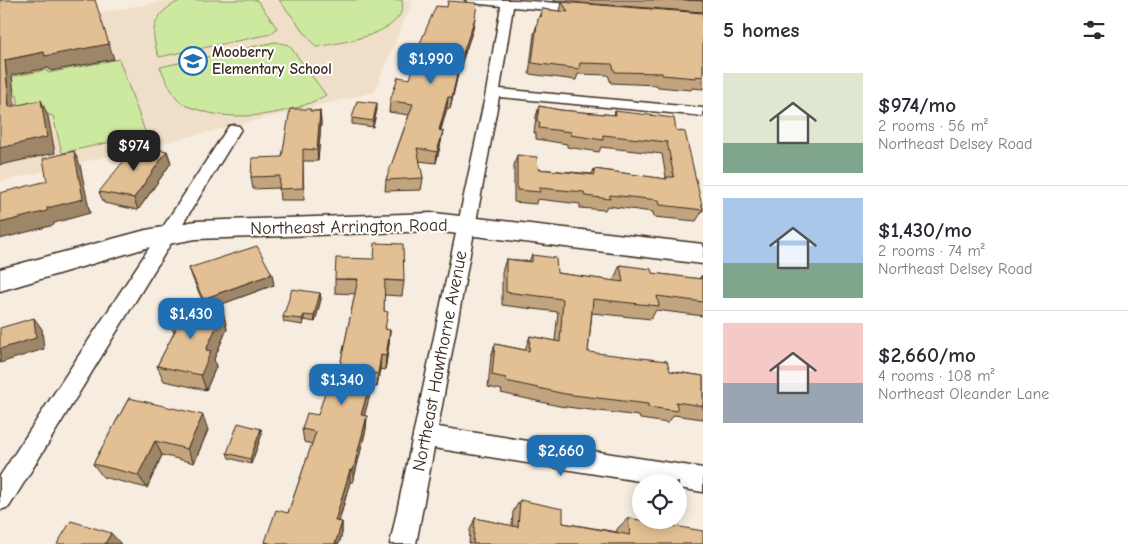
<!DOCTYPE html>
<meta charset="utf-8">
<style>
:root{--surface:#fff;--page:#f7f7f7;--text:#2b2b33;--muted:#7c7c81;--line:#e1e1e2;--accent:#1f6fb2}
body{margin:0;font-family:"Comic Neue",sans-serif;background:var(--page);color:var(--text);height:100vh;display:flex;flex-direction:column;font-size:19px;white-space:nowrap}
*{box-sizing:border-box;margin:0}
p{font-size:16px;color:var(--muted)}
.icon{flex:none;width:28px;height:28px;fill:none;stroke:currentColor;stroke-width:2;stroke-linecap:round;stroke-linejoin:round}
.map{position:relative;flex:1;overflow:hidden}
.panel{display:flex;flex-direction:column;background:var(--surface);width:425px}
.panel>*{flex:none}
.controls{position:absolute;left:632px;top:474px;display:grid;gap:10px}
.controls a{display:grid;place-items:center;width:55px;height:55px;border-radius:50%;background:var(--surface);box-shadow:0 2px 12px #0003;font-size:25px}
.price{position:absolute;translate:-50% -42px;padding:0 11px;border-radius:10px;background:var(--accent);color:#fff;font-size:16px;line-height:32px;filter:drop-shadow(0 1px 2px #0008)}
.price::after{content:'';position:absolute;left:50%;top:30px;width:15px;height:11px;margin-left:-8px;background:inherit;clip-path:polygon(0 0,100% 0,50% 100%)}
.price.current{background:#222;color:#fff}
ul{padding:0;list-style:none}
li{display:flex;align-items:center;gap:15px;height:125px;padding:0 20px}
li+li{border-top:1px solid var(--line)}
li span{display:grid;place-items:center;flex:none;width:140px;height:100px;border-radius:0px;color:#555}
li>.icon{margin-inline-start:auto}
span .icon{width:60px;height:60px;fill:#fffc;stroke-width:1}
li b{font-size:21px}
h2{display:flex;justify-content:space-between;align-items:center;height:60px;padding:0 20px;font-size:21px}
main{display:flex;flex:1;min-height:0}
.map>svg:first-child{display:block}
.built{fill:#f0dfc8}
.green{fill:#cde9a0;stroke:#848a5f}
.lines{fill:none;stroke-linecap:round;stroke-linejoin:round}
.street-casing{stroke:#3b2a1e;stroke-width:3}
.secondary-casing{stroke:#3b2a1e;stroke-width:3}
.street{fill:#fff;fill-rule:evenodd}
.secondary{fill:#fff;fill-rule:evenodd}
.wall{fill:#c2a57f;stroke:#3b2a1e}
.shaded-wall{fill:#9e8668;stroke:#3b2a1e}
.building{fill:#e2c094;stroke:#3b2a1e}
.labels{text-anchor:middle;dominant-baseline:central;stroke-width:4;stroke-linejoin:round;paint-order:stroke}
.far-poi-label{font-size:15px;font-weight:bold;fill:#3b2a1e;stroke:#fff;text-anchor:start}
.street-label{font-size:18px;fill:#3b2a1e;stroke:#fff}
</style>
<main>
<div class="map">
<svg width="703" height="544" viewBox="0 0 703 544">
<rect width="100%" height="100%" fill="#f6ecdf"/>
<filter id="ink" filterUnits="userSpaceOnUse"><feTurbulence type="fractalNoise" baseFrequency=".02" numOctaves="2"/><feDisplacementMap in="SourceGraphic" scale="10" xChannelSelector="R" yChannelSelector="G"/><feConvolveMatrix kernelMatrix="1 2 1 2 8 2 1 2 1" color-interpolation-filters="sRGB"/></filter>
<g filter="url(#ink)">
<!-- built -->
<path class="built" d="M0,0L5,30L170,0H413L374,92L0,182Z"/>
<!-- green -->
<path class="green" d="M182,0H257L277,28L271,34L159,57C148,29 154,12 182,0Z
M279,0H402C409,34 339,43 316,47Z
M275,42L289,45L326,95C293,115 232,123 196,109C191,107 185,106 182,103C171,94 166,79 160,67Z
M119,59L146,134L62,153L53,116L43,113L21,118L17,95L12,96L9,77L47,70L48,73Z"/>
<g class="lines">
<defs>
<path id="street" d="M465,0H515L586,5L592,9L586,13L513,7L500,89L703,108V116L499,97L438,427L703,468V492L679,488V482H645L434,448L416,544H390L486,92L501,6L471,3Z
M234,125L239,126L241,129L9,507L0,510V476L227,129L229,126Z"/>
<path id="secondary" d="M434,213L703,244V264L434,231L196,239L146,248L0,291V269L146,230L196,221Z"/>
</defs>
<!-- street casing -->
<use href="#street" class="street-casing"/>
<!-- secondary casing -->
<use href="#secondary" class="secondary-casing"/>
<!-- street -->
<use href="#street" class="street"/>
<!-- secondary -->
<use href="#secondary" class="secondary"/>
</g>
<!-- wall -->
<path class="wall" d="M553,0H703V12L553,1Z
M562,2L703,13V89L692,88L691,90L658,87L657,85L611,83L608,75L578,74L576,80L529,74L534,34L537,24L540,16L542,9L560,11Z
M473,29L458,74L450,109L447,108L441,130L443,131L441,142L436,163L419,161L423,178L421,190L385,191L386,180L409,115L389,112L390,101L410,79Z
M539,106L560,110L614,115L615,111L676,130L703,208V210L696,221L654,217L653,212L607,206L605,210L580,208V204L537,199L536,204L514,202V166L517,155L538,169L592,174L594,169L665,179L666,177L662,154L601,147L599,152L567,147V144L536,139V133H534L536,117Z
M377,109L373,127L352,124V118Z
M311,111H320L321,123L318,161H303L304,200H280L279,188L253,189L251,177L282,157Z
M167,151L171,163L138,210L104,203L99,192Z
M532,255L557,273L614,281V279L620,265L652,273L699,279L701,276H703V316L656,310L651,319L592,313L588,352L670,371L703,376V419L674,415L668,423L640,419L639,416L559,406L501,393L502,390L488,387L491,357L495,344L525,350L530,336L555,341L558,312L502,305V272L506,259L529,261Z
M189,268L274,285L208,309L223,312L227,329L214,359L216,367L206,390L164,381L157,366L174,333L172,328L206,309L193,279Z
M335,279L404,281L402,296L384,295V311L386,330H390L389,344L385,370L380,369L377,387H372L364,416H367L366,429L353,482H350L339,522H342V533L339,544H266L265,542L288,513L312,444L304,442L302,429L318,415L336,385L355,294L335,293Z
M320,293L321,299L315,322L304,320L303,325L284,322L283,317Z
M129,398L208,430L194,463L162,455L147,488L103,477L93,464Z
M261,429L262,434L251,464L229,458L227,453Z
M520,500L563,523L617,532V529L628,518L703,544H469L470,530L475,518L512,526L513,512Z"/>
<!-- shaded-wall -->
<path class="shaded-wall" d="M475,18L473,29L458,74L450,109L452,97L460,62Z
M109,44L114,59L51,71L49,68L12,75L17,123L9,107L5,60L44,52Z
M448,97L447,108L437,142L439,130Z
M41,100L48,116L55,153L0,165V148Z
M377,103V109L373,127V121Z
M320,111L321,123L318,161L317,150Z
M443,131L441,142L436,163L437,152Z
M74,151L80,165L90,213L54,223V225L0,239V223L47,208Z
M167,151L171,163L138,210L134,198Z
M272,274L274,285L206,310L203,299Z
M320,293L321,299L315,322L314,316Z
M223,312L227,329L214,359L216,367L206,390L201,375L206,350Z
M304,315V320L303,325L302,319Z
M34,318L42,329L44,349L0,363V349Z
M390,330L389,344L385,370L386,356Z
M381,355L380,369L377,387L378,374Z
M373,373L372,387L361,428V415Z
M203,415L208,430L194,463L187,449Z
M367,416L366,429L353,482V470Z
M261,429L262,434L251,464L250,459Z
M155,441L162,455L147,488L138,475Z
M350,470V482L336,531L335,521Z
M342,522V533L339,544H335Z
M111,533L121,544H105Z"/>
<!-- building -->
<path class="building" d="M0,0H95L109,44L45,56L44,52L5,60L9,107L41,100L47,137L0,148Z
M687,0H703V1Z
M448,1L477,3L475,18L460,62L452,97H448L439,130L443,131L437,152L417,148L423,178L386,180L413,104L390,101L398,77L410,79L421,41L436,6L447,7Z
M562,2L703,13V77L696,76V78L662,75V73L615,72L612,64L580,63L579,69L532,63L537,24L539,16L541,17L542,9L568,12Z
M357,101L377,103L373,121L352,118Z
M539,106L560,110L616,115L615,111L674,118L676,130L685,132L703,210L660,205L659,200L610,195V199L585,196L584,192L539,188L540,192L517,190V155L537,157L538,169L595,175L594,169L667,179L666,177H674L667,142L603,135V140L571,135V132L539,128L540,122H537Z
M290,109H311L310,111H320L317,150L303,149V188L279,189L280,176L251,177L252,158L282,157Z
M143,147L167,151L134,198L99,192L134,148L141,149Z
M74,151L83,199L47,208V211L0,223V193L47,181L43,159Z
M375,243L403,244L404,281L385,280L384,311L388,312L385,329L390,330L386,356L381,355L378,374L373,373L361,415L367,416L353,470H350L335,521L342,522L335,544H273L265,542L276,510L288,513L316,432L302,429L307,413L318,415L328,383L336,385L358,279H335L336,258L374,259Z
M257,246L272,274L203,299L189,268Z
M532,255L556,258L557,273L623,282L620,265L651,269L652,273L702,279L701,276H703V302L657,296L659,306L593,299L588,352L667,361L670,371L703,376V406L676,402L678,411L648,407V404L565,394L506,381V378L492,375L495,344L529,351L530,336L560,342L563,299L506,292V259L532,262Z
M292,289L320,293L314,316L304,315L302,319L283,317Z
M185,304L223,312L206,350L211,351L201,375L157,366L176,329L172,328Z
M34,318L36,338L0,349V328Z
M129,398L203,415L187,449L155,441L138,475L93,464Z
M238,423L261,429L250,459L227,453Z
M520,500L563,509V523L630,535L628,518L703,531V544H473L475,518L518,527Z
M71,521L111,533L105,544H57Z"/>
</g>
<!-- icons -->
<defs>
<symbol id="school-ring" viewBox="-11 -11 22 22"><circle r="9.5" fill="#fff" stroke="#1f6fb2" stroke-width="1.5"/><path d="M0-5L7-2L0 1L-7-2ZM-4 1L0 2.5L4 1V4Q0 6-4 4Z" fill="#1f6fb2"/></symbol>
</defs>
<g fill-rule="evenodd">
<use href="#school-ring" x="177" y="45" width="32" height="32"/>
</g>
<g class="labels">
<!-- far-poi labels -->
<g class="far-poi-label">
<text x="212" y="52">Mooberry<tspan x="212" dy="17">Elementary School</tspan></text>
</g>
<!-- street labels -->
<g class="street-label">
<text transform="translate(349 227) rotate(-1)">Northeast Arrington Road</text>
<text transform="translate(440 361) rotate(-79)">Northeast Hawthorne Avenue</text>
</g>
</g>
</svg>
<div class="controls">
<a><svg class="icon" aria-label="locate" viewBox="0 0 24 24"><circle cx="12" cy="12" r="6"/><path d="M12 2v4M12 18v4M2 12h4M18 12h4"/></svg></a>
</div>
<b class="price" style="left:431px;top:85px">$1,990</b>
<b class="price current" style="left:134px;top:172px">$974</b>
<b class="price" style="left:191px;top:340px">$1,430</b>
<b class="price" style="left:342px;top:406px">$1,340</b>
<b class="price" style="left:561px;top:477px">$2,660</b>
</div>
<section class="panel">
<h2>5 homes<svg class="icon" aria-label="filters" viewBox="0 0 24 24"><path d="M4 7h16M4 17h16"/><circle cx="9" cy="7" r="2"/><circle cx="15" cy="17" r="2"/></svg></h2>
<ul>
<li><span style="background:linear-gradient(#dfe7d0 70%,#7fa58c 0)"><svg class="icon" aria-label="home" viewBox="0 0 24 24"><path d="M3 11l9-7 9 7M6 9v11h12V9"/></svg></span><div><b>$974/mo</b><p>2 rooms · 56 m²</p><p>Northeast Delsey Road</p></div></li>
<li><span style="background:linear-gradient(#a9c7e8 65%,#7fa58c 0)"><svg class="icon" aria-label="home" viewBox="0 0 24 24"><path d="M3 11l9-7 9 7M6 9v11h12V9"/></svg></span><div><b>$1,430/mo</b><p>2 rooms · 74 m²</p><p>Northeast Delsey Road</p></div></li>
<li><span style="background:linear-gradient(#f6c9c9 60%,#9aa5b1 0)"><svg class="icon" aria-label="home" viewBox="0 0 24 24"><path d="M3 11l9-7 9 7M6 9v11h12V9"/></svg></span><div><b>$2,660/mo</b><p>4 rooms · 108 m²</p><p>Northeast Oleander Lane</p></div></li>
</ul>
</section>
</main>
